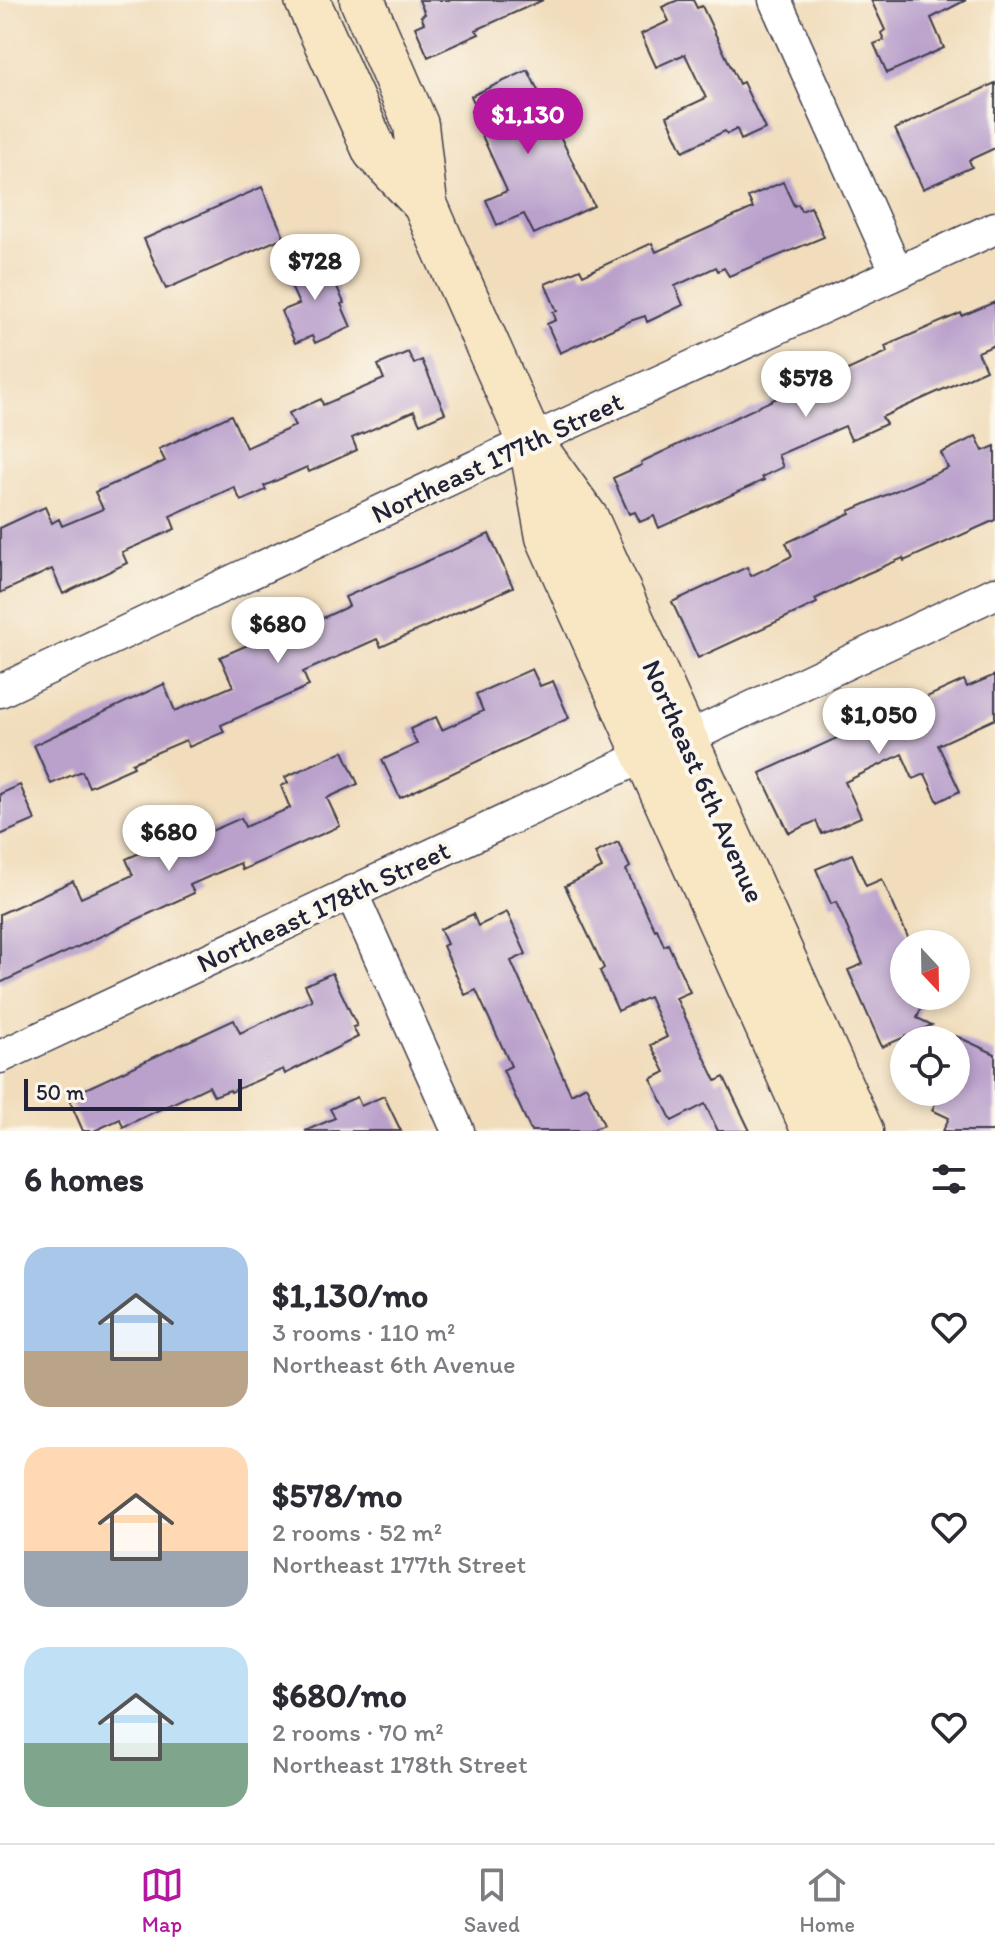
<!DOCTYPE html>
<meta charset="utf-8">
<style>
:root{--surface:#fff;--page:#f2f2f3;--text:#2b2b33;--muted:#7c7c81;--line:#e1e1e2;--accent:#b5179e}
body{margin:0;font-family:Itim,sans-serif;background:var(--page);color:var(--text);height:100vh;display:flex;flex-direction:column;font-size:30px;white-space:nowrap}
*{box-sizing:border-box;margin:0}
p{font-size:26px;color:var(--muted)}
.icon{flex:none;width:44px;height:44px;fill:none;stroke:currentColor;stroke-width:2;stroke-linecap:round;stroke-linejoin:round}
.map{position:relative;height:1131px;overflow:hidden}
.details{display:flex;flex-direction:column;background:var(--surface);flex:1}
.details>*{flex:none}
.needle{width:52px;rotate:158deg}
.buttons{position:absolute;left:890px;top:930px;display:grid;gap:16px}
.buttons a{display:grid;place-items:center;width:80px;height:80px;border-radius:50%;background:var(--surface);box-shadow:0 4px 12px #0003;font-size:40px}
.scale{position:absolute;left:24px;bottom:20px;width:218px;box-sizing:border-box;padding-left:8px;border:4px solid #22223b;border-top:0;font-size:22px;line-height:28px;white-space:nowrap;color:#22223b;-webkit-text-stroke:6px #fbf7ec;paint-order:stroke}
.price{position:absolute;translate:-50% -68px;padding:0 18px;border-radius:28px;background:#fff;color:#222;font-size:26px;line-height:52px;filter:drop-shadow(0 2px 4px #0008)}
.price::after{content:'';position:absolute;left:50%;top:48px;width:24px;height:18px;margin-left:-12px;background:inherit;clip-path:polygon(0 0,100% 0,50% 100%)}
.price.current{background:var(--accent);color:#fff}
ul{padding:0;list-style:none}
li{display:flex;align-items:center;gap:24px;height:200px;padding:0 24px}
li span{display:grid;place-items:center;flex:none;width:224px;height:160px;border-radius:24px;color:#555}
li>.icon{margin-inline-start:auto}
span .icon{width:96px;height:96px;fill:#fffc;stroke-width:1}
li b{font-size:34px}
h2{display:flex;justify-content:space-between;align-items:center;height:96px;padding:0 24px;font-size:34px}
.tab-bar{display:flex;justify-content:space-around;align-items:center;height:112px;border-top:2px solid var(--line);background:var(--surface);font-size:22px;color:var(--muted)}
.tab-bar a{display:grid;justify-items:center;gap:4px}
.tab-bar .current{color:var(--accent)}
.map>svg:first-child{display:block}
.building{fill:#baa1cc}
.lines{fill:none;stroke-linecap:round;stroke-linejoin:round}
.minor-casing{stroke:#413e4e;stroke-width:35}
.secondary-casing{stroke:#413e4e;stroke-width:47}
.minor{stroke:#fff;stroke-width:32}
.secondary{stroke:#f9e7c3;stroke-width:44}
.labels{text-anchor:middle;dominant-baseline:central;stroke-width:8;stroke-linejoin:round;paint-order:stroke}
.street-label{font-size:28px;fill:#22223b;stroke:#fbf7ec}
</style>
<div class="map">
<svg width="995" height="1131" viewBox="0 0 995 1131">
<rect width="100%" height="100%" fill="#fbf7ec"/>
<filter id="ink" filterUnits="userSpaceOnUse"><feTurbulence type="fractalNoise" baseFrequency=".0125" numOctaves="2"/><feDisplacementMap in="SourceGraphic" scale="16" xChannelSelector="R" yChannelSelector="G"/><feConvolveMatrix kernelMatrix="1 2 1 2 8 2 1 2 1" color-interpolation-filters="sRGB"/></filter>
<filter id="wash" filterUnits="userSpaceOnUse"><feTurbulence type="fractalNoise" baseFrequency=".006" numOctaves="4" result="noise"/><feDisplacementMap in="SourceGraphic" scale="32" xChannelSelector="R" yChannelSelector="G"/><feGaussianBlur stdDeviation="1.8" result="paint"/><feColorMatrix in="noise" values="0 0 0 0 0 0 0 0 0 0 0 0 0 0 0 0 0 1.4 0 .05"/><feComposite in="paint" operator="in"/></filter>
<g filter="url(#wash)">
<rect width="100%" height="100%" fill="#f1ddbc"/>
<g id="blocks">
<!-- building -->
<path class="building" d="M419,0H543L476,30L479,34L428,57L415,27L424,23L421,16L425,14Z
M678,0H693L697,8L702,6L739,84L743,82L765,129L741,140L737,129L727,134L725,131L683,151L667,116L706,98L685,54L656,67L641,34L669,21L662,7Z
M871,0H966L931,18L944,48L887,73L874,44L884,40L881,33L885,30Z
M528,70L594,206L534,234L524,214L497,225L486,200L507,191L471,111L477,109L471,96Z
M995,83V148L969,160L972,167L923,189L895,129Z
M783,182L794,206L798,204L801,211L811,207L824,237L729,276L724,268L718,271L716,267L675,286L683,305L647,322L645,316L630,321L560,353L547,324L556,320L553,312L557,311L545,284L580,269L583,275L652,243L656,252L753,208L748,197Z
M262,187L284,237L166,289L144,239Z
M323,254L344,303L341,304L351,327L315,343L312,336L295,343L281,311L299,304L284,271Z
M995,302V345L978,352L986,370L882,417L886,424L851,440L845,426L778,455L783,467L762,477L764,480L659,528L654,516L640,522L635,512L629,514L613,478L642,465L641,462L796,389L824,376L826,380L887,352L885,346L961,313L962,316Z
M408,352L414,364L422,360L445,413L420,424L414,411L352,438L357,450L309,472L307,467L264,486L266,490L241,501L234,487L170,516L175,529L122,552L127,563L63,594L52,569L0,593V528L45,507L52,523L59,519L62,526L103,509L95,492L165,461L159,449L231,415L246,448L295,426L289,413L321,399L323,405L384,379L378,365Z
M976,436L983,451L995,446V520L904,561L903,558L866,574L815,599L817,603L698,658L672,602L747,567L751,576L792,556L786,543L850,513L849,511L948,468L941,453Z
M489,534L513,587L381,647L377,639L303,672L309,686L221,725L224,732L189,747L186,740L132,763L134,767L89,787L82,771L51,784L34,745L164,684L175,711L233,686L220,657L296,624L299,629L349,606L345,597Z
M532,669L540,686L553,681L569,718L400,798L382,760L417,744L410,729L436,717L442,730L483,711L476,694Z
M995,675V719L938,745L960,791L938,802L925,774L913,779L902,754L845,782L861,817L822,834L816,821L789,833L760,773L964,680L967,687Z
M343,751L358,784L327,798L340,826L242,870L240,863L190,885L194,893L0,983V914L73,881L81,898L133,875L126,859L155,846L159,854L241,818L245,827L290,808L281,786L288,783L285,777Z
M20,785L35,820L0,835V794Z
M618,842L630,867L626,870L655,930L657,929L664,946L668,944L690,992L676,998L716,1081L724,1077L750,1131H718L705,1104L672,1121L651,1079L665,1072L651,1045L667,1037L649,997L618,1011L600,971L604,968L565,886L602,868L595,853Z
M852,854L866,886L882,879L911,944H904V996H926L917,1018L932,1025L882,1047L848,970L863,964L836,902L831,904L816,869Z
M507,912L526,954L511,961L571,1094L586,1086L604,1125L589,1131H531L503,1070L511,1066L476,990L465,995L443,946L447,944L440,929L473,914L478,926Z
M332,973L357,1026L353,1027L358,1037L285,1074L283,1069L231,1092L230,1090L214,1096L209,1086L123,1127L120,1119L94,1131H83L68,1097L234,1020L240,1033L312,1000L305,985Z
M956,1036L995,1054V1131H943L949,1118L932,1110L941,1092H956Z
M384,1096L401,1131H305L335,1118L330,1109L343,1103L357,1097L361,1106Z"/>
</g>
</g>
<g filter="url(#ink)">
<use href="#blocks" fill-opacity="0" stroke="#413e4e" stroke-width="2"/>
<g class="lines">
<defs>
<path id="minor" d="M775,0L897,273
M0,691L530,441L995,228
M685,739L995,593
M351,892L458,1131
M0,1057L646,755"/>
<path id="secondary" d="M307,0L375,151L425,204
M362,0L416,125L425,204L440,239L530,441L587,520L861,1131
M533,455L548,537L814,1131"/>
</defs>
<!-- minor casing -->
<use href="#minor" class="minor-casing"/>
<!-- secondary casing -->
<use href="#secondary" class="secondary-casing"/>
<!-- minor -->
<use href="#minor" class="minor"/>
<!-- secondary -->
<use href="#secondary" class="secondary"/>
</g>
</g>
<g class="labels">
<!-- street labels -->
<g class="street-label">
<text transform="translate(497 457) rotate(-25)">Northeast 177th Street</text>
<text transform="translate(704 781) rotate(66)">Northeast 6th Avenue</text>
<text transform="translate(323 906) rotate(-25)">Northeast 178th Street</text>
</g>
</g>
</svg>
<div class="buttons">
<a><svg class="needle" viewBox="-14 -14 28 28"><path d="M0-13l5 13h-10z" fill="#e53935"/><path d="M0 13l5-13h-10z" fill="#7c7c81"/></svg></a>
<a><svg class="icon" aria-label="locate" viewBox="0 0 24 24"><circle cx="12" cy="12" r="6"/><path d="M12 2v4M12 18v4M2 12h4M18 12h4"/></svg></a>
</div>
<div class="scale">50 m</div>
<b class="price current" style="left:528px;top:156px">$1,130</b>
<b class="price" style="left:315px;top:302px">$728</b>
<b class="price" style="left:806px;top:419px">$578</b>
<b class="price" style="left:278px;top:665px">$680</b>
<b class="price" style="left:879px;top:756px">$1,050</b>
<b class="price" style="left:169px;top:873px">$680</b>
</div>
<section class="details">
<h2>6 homes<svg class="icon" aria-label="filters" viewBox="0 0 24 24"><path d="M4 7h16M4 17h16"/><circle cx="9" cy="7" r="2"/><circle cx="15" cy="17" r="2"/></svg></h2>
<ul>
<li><span style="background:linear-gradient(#a9c7e8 65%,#b9a48a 0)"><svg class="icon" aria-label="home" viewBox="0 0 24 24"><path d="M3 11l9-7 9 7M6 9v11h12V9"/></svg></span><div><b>$1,130/mo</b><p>3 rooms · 110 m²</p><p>Northeast 6th Avenue</p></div><svg class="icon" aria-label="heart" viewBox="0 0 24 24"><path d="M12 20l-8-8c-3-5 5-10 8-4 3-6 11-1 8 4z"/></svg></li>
<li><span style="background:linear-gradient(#ffd9b3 65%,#9aa5b1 0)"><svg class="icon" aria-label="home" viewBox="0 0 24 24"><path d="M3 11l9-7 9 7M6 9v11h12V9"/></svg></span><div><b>$578/mo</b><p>2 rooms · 52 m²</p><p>Northeast 177th Street</p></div><svg class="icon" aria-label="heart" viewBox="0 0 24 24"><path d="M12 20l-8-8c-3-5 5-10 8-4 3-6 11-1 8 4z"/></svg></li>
<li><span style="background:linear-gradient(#bfe0f5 60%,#7fa58c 0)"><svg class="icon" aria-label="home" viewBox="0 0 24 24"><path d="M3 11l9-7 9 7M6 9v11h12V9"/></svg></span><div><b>$680/mo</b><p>2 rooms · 70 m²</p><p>Northeast 178th Street</p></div><svg class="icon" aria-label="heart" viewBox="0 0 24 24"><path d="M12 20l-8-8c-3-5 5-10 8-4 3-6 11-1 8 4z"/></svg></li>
</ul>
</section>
<nav class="tab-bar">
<a class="current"><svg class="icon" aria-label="map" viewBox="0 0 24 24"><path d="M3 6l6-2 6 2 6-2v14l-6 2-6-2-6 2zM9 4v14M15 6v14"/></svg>Map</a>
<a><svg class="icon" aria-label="saved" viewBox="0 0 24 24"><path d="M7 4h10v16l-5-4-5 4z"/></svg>Saved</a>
<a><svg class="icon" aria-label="home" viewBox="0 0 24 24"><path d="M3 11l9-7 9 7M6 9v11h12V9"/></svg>Home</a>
</nav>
